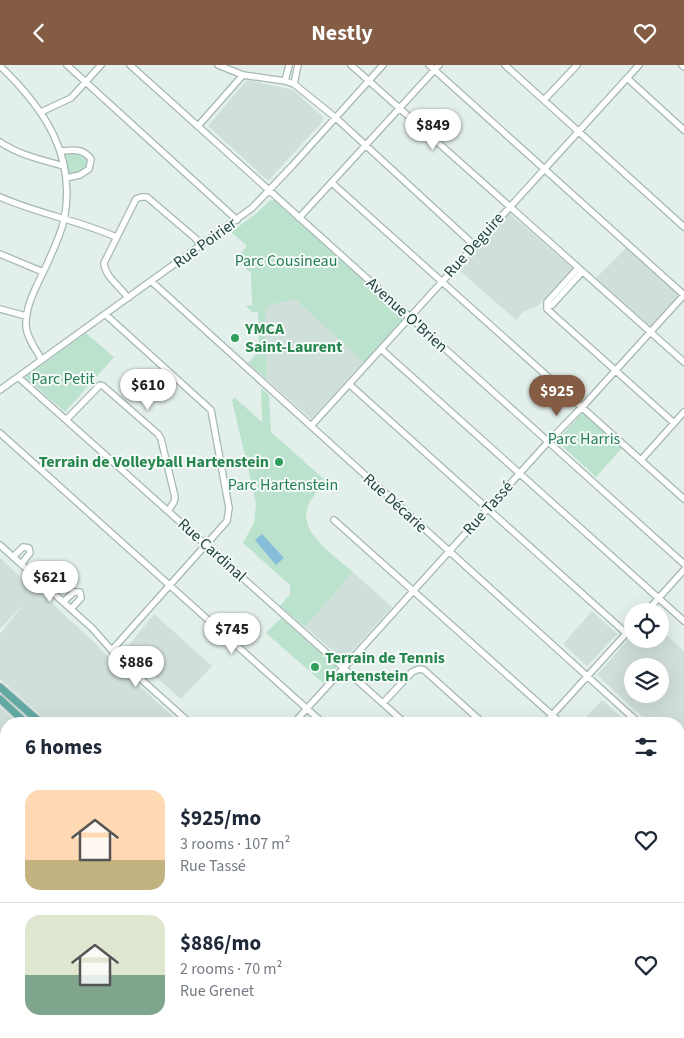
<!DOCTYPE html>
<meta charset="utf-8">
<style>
:root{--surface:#fff;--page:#f2f2f3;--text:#1f2937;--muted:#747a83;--line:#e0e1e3;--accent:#845b43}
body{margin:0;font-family:"Source Sans 3",sans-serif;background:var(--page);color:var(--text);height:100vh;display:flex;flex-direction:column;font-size:19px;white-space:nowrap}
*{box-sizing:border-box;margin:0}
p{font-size:16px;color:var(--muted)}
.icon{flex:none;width:28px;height:28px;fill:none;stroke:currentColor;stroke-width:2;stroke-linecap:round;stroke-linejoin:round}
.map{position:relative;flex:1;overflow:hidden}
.panel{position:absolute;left:0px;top:652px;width:685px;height:321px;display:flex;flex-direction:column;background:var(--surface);border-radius:20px 20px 0 0;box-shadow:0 5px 20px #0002}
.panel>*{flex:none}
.buttons{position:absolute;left:624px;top:538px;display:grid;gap:10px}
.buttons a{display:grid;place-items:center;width:45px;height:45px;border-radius:50%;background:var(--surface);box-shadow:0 5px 20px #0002;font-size:25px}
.price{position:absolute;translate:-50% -42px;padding:0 11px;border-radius:18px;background:#fff;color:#222;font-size:16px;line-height:32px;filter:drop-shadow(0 1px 2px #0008)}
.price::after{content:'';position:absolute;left:50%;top:30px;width:15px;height:11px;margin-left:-8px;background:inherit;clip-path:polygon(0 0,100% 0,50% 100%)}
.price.selected{background:var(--accent);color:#fff}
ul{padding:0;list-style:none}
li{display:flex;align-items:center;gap:15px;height:125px;padding:0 25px}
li+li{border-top:1px solid var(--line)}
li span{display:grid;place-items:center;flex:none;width:140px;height:100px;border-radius:15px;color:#555}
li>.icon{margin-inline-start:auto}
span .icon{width:60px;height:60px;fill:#fffc;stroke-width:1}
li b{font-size:21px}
h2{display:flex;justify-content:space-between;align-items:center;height:60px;padding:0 25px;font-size:21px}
header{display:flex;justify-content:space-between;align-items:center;height:65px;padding:0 25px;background:var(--accent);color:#fff;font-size:22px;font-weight:700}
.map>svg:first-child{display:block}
.built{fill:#d1dfdb;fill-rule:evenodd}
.green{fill:#bae2cc}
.water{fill:#86bed9}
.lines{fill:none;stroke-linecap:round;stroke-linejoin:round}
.minor-casing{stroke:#a5b8b4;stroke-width:8}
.major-casing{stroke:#c1cac9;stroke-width:9}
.minor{stroke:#fff;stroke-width:5.5}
.major{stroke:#63a9a3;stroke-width:7}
.leisure-dot{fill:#2e9e5b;stroke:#f4faf8;stroke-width:2}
.labels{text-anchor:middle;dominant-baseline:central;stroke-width:4;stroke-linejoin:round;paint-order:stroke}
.street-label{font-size:16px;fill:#20423f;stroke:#f4faf8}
.park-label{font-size:16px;fill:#267e57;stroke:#f4faf8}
.leisure-label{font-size:16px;font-weight:bold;fill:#27864d;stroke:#f4faf8;text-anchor:start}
</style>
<header><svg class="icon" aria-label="back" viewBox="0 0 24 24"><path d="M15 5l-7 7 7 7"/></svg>Nestly<svg class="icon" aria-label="heart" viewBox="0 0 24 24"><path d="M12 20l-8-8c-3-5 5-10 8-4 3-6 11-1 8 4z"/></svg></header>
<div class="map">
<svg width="684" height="973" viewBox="0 0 684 973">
<rect width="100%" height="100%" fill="#e3efeb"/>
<!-- built -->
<path class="built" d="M249,15L293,25L320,49L323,53L322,57L269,115L266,114L208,61L246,16Z
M509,148L572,203L538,241L523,247L516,255L459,205Z
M627,182L684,230L650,267L596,213Z
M295,234L364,296L311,354L267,315L265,246L270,240Z
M0,493L34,525L36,524L94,577L107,591L181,659H50L0,614V569L26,536L0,564Z
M353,507L392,542L344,595L305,562Z
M592,546L617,569L587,601L563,579Z
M154,549L212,601L181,634L125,585Z
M660,564L684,586V690L679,685V659H650L597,610L632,570V574H660ZM632,601H660V629H632Z
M602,635L629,659H595L587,651Z
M0,642L19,659H6V922L0,923Z
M68,968H365L371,973H64Z
M399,968H480L475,973H406Z"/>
<!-- green -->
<path class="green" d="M61,86L87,89L89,104L66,113Z
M274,135L403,251L402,255L364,297L295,234L270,240L265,246L267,315L248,298L259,286L258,247H252L246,241L252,240L251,208L236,195L247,181L231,167L257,148L269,136Z
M86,268L114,292L65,347L25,312Z
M261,323L269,330L271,367L327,417C320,424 311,432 308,441C297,467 336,492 353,507L305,562L280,541L290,529V520L243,478L254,458L256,438L232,335L235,333L262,357Z
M581,349H585L622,383L596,412L557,376Z
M281,553L336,602V604L323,618L266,568Z"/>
<!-- water -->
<path class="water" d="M262,469L284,493L276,500L255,475Z"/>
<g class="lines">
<defs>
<path id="minor" d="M67,0L237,155
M130,0L684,499
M218,0L243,10L285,16L294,19L336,53L474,180
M351,0L684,297
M429,0L684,230
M505,0L684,162
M682,0L684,2
M0,1C44,43 77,91 64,155C61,169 54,183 48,197C39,217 25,239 26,261C27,273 36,285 42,295
M627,13L684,65
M285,16L289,0
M294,19L298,0
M544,35L577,0
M41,47L71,33L101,0
M198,61L243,10
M0,77C19,90 42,95 64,101
M61,86C73,85 83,83 91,94L89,104L80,110L66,113
M332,118L684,434
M0,132C38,149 78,155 116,172
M299,153L439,0
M0,189L43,207
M151,216L640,659
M128,233C120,221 105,212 104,198L136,134L141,132H147L195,173L201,181
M547,241V244L674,358
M547,241L552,240L582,207
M547,241V237L578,203
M0,244L26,251
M105,249L211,345L229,443L227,456L112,585
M381,284L684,556
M18,312L406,659
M349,319L627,569
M0,325L252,143L292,101L383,0
M66,355L100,320L103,321L158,369L161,374L175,432L174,437L168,446
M311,361L639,0
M0,368L324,659
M641,395L684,347
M334,455L562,659
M0,480L92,563L123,598L191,659
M13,492L23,482L29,483L30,488L21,499
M63,537L74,527H80L81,533L71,544
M647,546L684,505
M383,638L412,607L419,604L424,605L484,659
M293,659L548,377L586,338L684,230
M544,659L632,562
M679,691L684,696
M679,700L684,707
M679,786L684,790
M679,836L684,830
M679,861L684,856
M679,876L684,870
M679,942L684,947
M547,968L556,973
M558,968L564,973
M635,968L641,973
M39,973L44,968
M52,973L57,968
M166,973L171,968
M576,973L580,968
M584,973L588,968
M592,973L597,968"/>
<path id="major" d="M0,622L42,659
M0,634L27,659
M679,751L684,745
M679,764L684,758
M374,968L380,973
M386,968L392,973
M484,973L488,968
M494,973L499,968"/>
</defs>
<!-- minor casing -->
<use href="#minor" class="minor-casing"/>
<!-- major casing -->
<use href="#major" class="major-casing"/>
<!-- minor -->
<use href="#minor" class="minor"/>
<!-- major -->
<use href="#major" class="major"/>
</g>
<!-- markers -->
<g class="leisure-dot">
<circle cx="235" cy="273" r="5"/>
<circle cx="279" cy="397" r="5"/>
<circle cx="315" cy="602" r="5"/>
</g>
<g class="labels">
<!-- street labels -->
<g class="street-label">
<text transform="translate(205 178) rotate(-36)">Rue Poirier</text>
<text transform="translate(474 180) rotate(-48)">Rue Deguire</text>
<text transform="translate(407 250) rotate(42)">Avenue O'Brien</text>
<text transform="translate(395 438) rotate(42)">Rue Décarie</text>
<text transform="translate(488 443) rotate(-48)">Rue Tassé</text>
<text transform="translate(212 485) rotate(42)">Rue Cardinal</text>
</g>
<!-- park labels -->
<g class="park-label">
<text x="286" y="196">Parc Cousineau</text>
<text x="63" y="314">Parc Petit</text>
<text x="584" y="374">Parc Harris</text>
<text x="283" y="420">Parc Hartenstein</text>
</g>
<!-- leisure labels -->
<g class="leisure-label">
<text x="245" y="264">YMCA<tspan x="245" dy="18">Saint-Laurent</tspan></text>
<text x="269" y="397" text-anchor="end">Terrain de Volleyball Hartenstein</text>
<text x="325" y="593">Terrain de Tennis<tspan x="325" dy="18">Hartenstein</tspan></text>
</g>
</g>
</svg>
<div class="buttons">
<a><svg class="icon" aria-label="locate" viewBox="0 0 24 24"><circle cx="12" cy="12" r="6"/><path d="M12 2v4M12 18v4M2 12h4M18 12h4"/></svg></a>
<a><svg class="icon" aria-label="layers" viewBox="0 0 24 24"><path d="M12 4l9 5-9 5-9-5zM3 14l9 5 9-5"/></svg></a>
</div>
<b class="price" style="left:433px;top:86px">$849</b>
<b class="price" style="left:148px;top:346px">$610</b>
<b class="price selected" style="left:557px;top:352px">$925</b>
<b class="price" style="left:50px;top:538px">$621</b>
<b class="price" style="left:232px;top:590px">$745</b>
<b class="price" style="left:136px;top:623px">$886</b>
<section class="panel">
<h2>6 homes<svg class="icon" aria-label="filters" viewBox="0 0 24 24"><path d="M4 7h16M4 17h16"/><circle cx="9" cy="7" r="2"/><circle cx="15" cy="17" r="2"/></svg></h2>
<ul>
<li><span style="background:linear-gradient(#ffd9b3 70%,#c2b280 0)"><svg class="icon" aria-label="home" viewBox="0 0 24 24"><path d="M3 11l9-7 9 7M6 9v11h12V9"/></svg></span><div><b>$925/mo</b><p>3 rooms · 107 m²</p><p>Rue Tassé</p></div><svg class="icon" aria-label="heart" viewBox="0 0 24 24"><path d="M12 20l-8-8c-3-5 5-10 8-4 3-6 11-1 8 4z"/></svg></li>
<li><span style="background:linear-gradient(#dfe7d0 60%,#7fa58c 0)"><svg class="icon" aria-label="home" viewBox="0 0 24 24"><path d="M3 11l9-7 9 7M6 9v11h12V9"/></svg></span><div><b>$886/mo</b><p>2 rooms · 70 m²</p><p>Rue Grenet</p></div><svg class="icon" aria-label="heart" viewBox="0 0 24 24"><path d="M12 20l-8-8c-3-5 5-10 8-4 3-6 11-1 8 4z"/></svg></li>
</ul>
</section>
</div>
